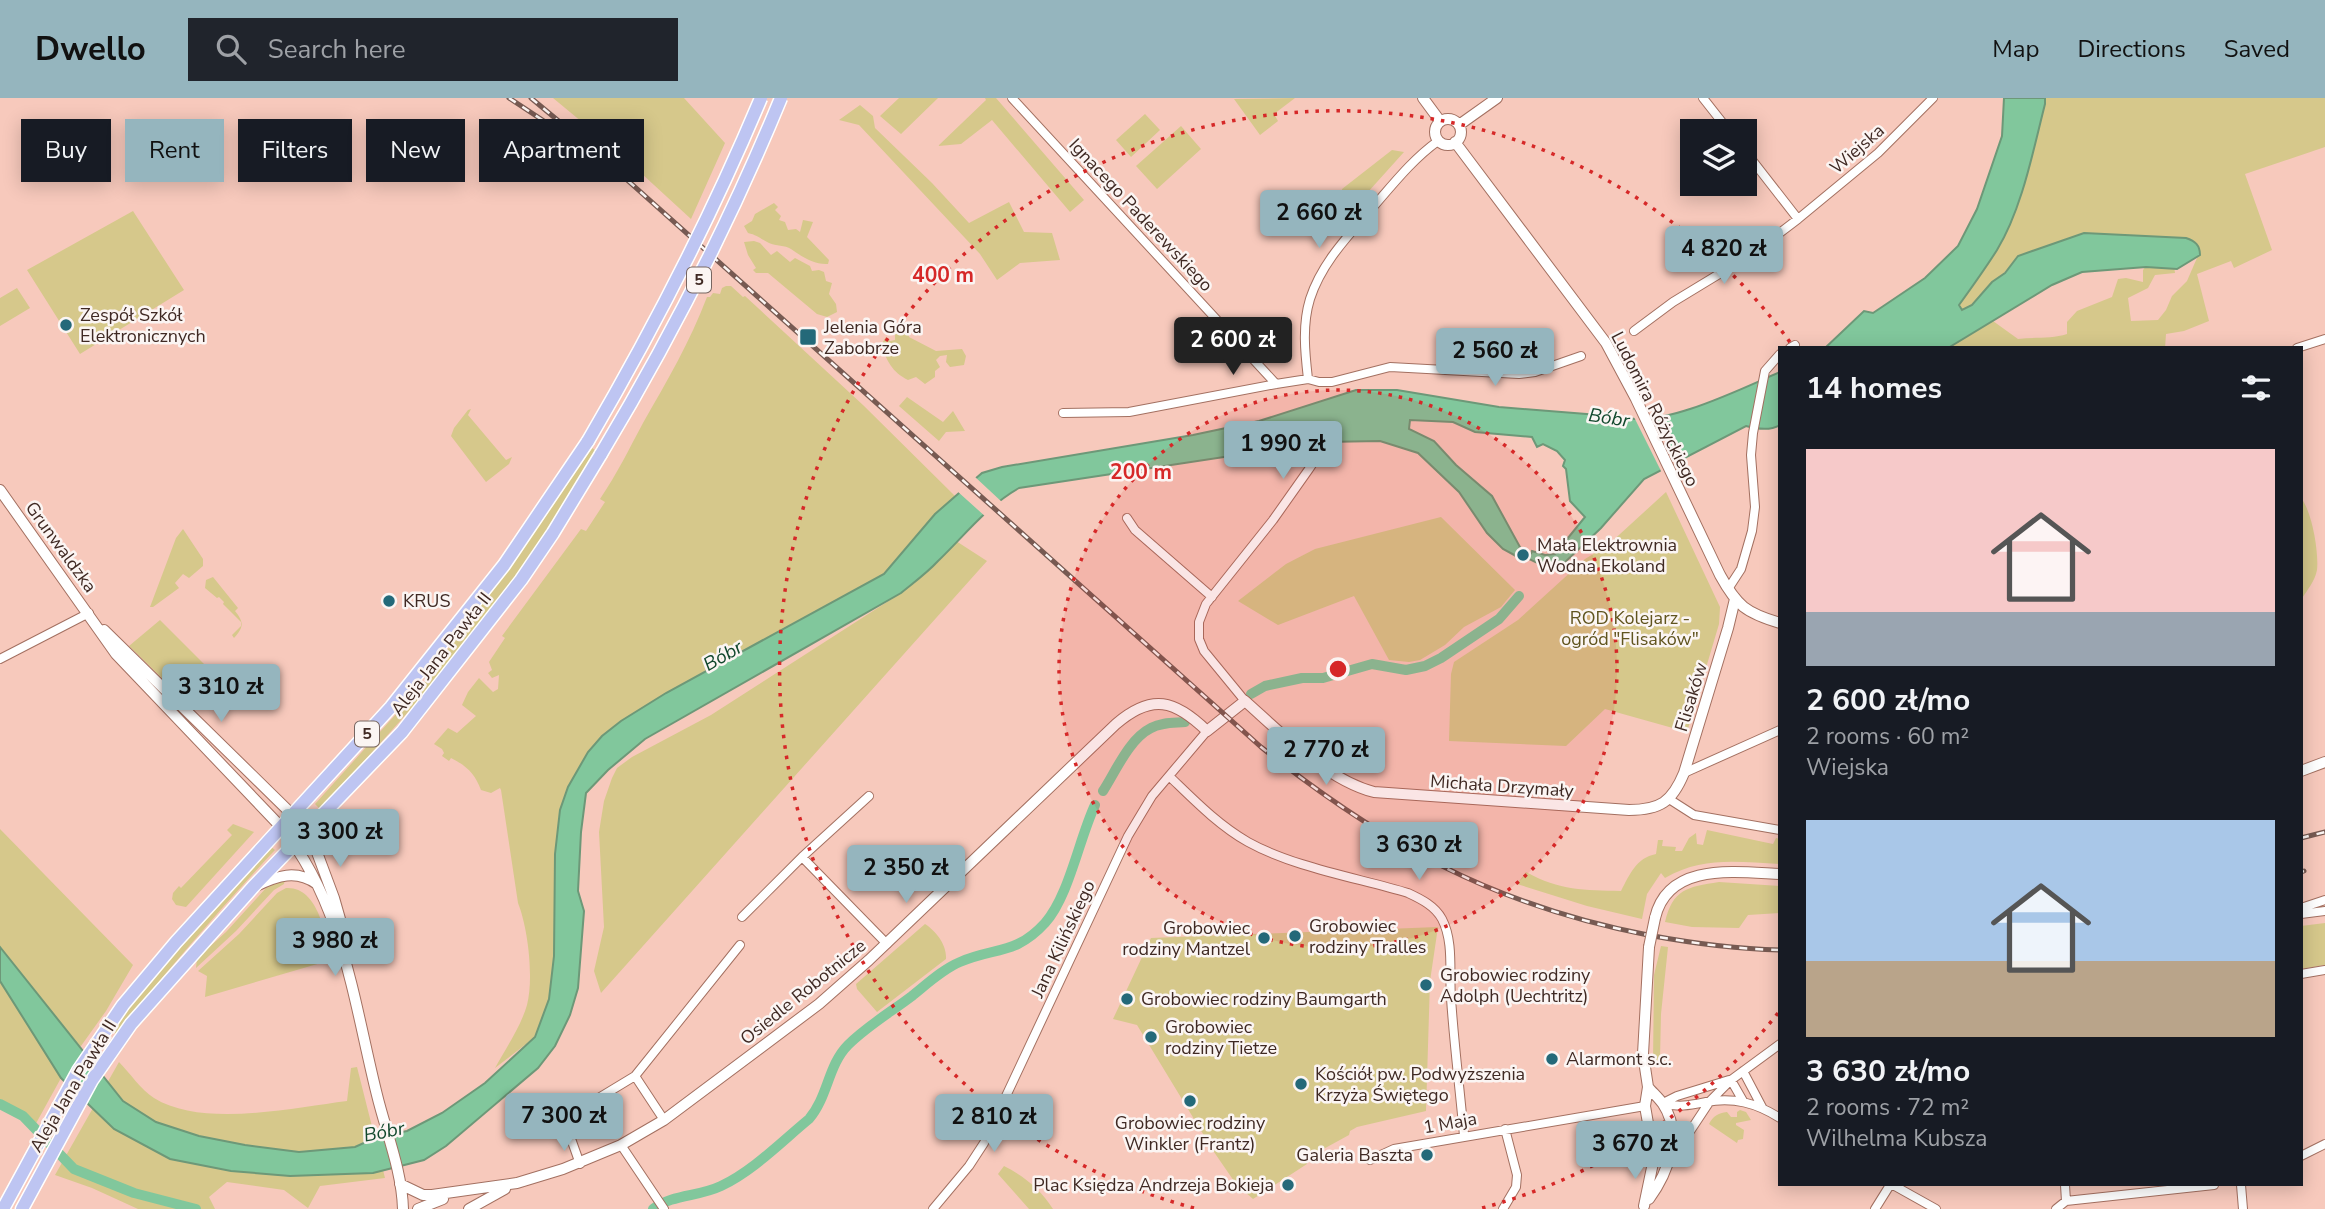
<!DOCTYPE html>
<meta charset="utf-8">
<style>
:root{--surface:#171b24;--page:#20242c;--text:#f1f3f6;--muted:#9ea1a6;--accent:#95b5be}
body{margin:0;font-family:"Nunito Sans",sans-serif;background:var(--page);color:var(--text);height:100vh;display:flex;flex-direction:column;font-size:26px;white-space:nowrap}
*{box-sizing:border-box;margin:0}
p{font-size:23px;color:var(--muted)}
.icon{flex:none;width:38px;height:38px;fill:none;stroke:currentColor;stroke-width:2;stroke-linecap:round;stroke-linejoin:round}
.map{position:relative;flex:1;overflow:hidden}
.panel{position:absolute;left:1778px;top:248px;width:525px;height:840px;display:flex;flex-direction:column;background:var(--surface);border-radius:0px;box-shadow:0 4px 18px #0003}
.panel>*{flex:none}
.top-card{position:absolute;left:21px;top:21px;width:665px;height:63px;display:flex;gap:14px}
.fabs{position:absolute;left:1680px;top:21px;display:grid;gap:14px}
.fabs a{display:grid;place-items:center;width:77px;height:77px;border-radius:0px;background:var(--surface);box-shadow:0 4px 18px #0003;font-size:35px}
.price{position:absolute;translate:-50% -60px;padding:0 16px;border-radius:7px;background:var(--accent);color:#111;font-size:23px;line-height:46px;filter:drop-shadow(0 2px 4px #0008)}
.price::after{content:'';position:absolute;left:50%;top:42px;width:21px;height:16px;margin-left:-10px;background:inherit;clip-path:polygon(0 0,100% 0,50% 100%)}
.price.on{background:#222;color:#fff}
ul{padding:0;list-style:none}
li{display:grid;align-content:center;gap:14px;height:371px;padding:0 28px}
li span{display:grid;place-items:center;height:217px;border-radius:0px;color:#555}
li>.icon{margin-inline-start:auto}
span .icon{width:126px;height:126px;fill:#fffc;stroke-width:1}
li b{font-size:30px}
h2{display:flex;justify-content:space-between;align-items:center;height:84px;padding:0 28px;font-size:30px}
.chip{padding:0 24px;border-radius:0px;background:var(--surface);box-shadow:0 4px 18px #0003;font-size:24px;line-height:63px}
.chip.on{background:var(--accent);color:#111}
header{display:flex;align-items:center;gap:42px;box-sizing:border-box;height:98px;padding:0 35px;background:var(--accent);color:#111}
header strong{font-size:33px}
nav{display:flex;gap:38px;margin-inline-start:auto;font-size:24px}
.search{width:490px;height:63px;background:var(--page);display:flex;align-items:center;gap:18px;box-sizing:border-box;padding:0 24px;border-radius:0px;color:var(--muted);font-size:26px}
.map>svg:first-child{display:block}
.green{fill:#d6c88b}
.water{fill:#81c79c;stroke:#6d9878;stroke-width:2}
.pier{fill:#f7c9bc}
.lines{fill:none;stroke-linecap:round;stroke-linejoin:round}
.canal{stroke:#81c79c;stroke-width:10}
.minor-casing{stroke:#a37061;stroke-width:10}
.tertiary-casing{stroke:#a37061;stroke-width:12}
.primary-casing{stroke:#fff;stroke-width:15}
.minor{stroke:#fff;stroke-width:8}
.tertiary{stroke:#fff;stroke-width:10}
.primary{stroke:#bec5f2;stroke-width:12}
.rail-casing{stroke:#775a52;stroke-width:5}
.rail{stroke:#fbf5f3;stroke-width:2.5;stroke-dasharray:8;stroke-linecap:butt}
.tertiary-bridge-casing{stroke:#a37061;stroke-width:12;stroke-linecap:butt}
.primary-bridge-casing{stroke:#fff;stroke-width:15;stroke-linecap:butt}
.tertiary-bridge{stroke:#fff;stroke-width:10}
.primary-bridge{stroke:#bec5f2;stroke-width:12}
.ring{fill:none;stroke:#d62828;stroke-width:3.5;stroke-dasharray:3.5 7}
.poi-dot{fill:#246979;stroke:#fbf5f3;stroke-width:2.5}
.labels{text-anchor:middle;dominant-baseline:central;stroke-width:5;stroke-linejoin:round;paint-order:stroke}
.shield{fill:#fbf5f3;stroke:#776661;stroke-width:2}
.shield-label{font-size:16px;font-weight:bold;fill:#3f2923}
.street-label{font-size:18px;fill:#3f2923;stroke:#fbf5f3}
.poi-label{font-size:18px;fill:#3f2923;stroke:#fbf5f3;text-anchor:start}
.park-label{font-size:18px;fill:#60541e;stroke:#fbf5f3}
.water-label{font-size:19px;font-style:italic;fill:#12482d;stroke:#fbf5f3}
.centre{fill:#d62828;stroke:#fbf5f3;stroke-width:3.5}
.ring-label{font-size:21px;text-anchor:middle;font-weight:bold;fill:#d62828;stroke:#fbf5f3;stroke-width:5;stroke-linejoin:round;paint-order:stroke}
</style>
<header>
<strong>Dwello</strong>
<div class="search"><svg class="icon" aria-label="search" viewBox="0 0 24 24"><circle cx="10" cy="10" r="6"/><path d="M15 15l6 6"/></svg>Search here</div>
<nav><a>Map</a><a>Directions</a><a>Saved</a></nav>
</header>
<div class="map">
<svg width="2325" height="1111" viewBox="0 0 2325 1111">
<rect width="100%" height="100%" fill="#f7c9bc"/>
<!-- green -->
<path class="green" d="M553,0H684L725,45L691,121L617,53Z
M899,0H938L901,36L880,18Z
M985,0H996L1084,102L1070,114L992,22L961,46L938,48L986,2Z
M1295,0L1274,16L1278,23L1260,37L1234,1Z
M2045,0H2325V49L2245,76L2272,152L2234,170L2231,163L2197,176L2209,223L2184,233L2166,236L2165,250H2140L2139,248L2129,250H1948L1993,223L2018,241C2035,239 2052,241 2067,236V224L2077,213L2112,199L2118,181L2126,180L2143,184V172L2148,166L2174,168L2175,175L2155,177L2148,190L2128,200L2131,223L2158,222L2166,212L2172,198L2187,183L2200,153L2186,140L2083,135L2018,158L2004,175L1992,184L1972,207L1962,212L1959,209L2045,6Z
M860,7L873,18L875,30L932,85L969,125L1009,104L1024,134L1052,135L1060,162L1020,165L997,182L980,156L859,27L839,22Z
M1145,16L1160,32L1131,59L1116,42Z
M1181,28L1201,51L1157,91L1136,68Z
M1392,52L1404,54L1350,114L1343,101L1342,91Z
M774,105L778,109L775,112L781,118L779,122L785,124L788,132L796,131L800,134L803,122L813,124L807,139L829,162L828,166C814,167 801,158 791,151C785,147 776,148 769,145C761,141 757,137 748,135L744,128L752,123L755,116Z
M133,113L184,192L80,256L27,172Z
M754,143L760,145L771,157L777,153L790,164L795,160L810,168L812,173L819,172L824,174L826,183L832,185L829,196L836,206L837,214L827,219L817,216L768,175H756L753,172L756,170L748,157L744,144Z
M726,188H731L743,199L745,198L863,307L955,398L935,416L884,476L666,595L621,623L602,638L588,654L568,689L555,756L554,858L549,901L535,939L495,970C506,950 521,928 527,907C534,880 528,830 518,805L501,692L500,690L491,695L481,692C475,676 467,668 451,660L449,663L442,658L444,655L442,651L434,646L448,630L457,635L476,618L462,607L468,594L479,580L493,594L498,591L499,577L492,580L488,575L492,572L489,564L505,540L502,538L581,431L586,433L605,404L600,401C617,376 629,351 643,325C667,283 690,244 707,199H710L713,195L720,196L722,190Z
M17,190L30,210L0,228V200Z
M903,229L908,233L909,239L936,253L962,251L966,258L964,267L950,269L946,264L947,257L940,258L936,262L940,269L935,273V279L925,286L916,279L908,282C892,274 887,263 881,247L886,239L890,243L895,242V235L898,230Z
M907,299L943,324L953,313L965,333L946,334L939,343L899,308Z
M471,311L468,317L506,362L512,359L509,366L486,384L451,338L454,330L468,312Z
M592,350L595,352L594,358C569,399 545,440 517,479C457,561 389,637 320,711L315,706L433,575L453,543L543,422Z
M1666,394L1720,509L1719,526L1687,634L1605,611L1566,648L1449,643L1451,576L1454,564L1518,522L1585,461L1608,447Z
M2301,400C2312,413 2319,455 2317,472C2315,483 2307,492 2301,502Z
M1441,419L1515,492L1501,509L1464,529L1445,547L1420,562L1409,564L1389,562L1354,498L1278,527L1238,503L1286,466L1315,451Z
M183,431L203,461V468L189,480L183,476L175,485L179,490L153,509H150L176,440Z
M956,443L987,463L601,895L594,873L604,829L599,734L604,703L612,680L617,670L632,659L711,617L901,495L937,465Z
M213,479L238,510L235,513C244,524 244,529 234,540L232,537L241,528V524L223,506L224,504L219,499L217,500L205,490L206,482Z
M160,522L206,568L183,591L172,590L129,548Z
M233,726L254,734L186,809L176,807L172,801L173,795L179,788L181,790L232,737L227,732Z
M0,731L133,867L106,913L81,948L77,947L0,849Z
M1707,732L1773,746L1776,740L1780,741V766C1738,764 1703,758 1665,780L1661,775L1647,796L1642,821L1587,808L1517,786L1526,774C1560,793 1584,792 1621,793C1630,776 1636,760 1656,756L1658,742H1663L1662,748L1676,749L1675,753H1682L1689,740L1696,735L1697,746L1703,747Z
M270,748L275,752C219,812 167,873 116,936L111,932L156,875Z
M285,781L284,786L274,792L236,833L196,870L197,860L226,834L266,790Z
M1719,784L1780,788V815L1748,817L1739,830L1692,829L1665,824C1673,791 1687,789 1719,784Z
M286,790C318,788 326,837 331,862L205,899L207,878L198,873L239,836L277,795Z
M2325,825V867L2301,871V828Z
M925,826C936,833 947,847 946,861L877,914L857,891L856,886Z
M1438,829L1430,883L1426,1013L1357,1029L1350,1033L1349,1037L1307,1060V1066L1253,1101L1236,1086L1214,1054L1137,927L1113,921L1151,840Z
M1661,848L1668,849L1661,916L1660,961L1653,965L1654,877Z
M0,883L61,980L34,1029L23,1018L0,1006Z
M119,964C130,975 141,992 154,1000C202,1030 292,1010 347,1003L351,970L357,969L385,1080L320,1088L308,1110L284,1092L227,1084L209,1099L215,1111H138L92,1090L55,1077Z
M1740,1012L1746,1014L1751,1022L1736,1025V1027L1744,1032L1743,1041L1738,1042L1737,1045L1709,1026C1713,1018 1718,1015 1727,1014L1731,1019H1737V1014Z
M1004,1068C1024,1078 1041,1092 1053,1111H1029L998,1076Z"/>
<!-- water -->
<path class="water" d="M2004,0H2045V6C2033,53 2022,111 1997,152C1985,171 1972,189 1959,207L1962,212L1972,207L1992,184L2005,175L2018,158L2084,135L2186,140C2195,143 2200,147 2200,157L2177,171L2146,169L2082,174L2052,187L1948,250H1825L1864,213L1873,215L1925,180L1958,148L1977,111L2002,38Z
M1780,274V327C1770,333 1757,331 1746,328L1644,381L1601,430L1561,468C1550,472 1539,466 1529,461L1532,453L1545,457L1555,456L1585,419L1570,403L1566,371L1563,368L1565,362L1557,353L1543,346L1537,349L1532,339L1475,334L1453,324L1410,322L1409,331L1434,343L1456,367L1492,398L1520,449L1516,458L1503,451L1487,435L1459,394L1418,355L1380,343L1324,344L1019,390C987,408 964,438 938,463C927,475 913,485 901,495L645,641L608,672L586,695L581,734L578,793L584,813L578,890L570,917L555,948L538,970L446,1048L424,1062L373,1075L290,1078L231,1073L170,1061L114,1031L61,980L0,883V849L123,1003L156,1024L199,1038L245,1047L299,1054L355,1049L377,1039L407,1033L442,1015L485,985L535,939L549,901L554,858L555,756L560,712L568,689L588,654L602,638L621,623L666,595L884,476L935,416L982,375L1002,369L1193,337L1259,323L1356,292H1397L1499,309L1624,319C1660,331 1743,290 1780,274Z"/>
<!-- pier -->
<path class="pier" d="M1655,317L1679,367L1662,375L1634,319Z
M974,378L1003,405L987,420L957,393Z"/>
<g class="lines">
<!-- canal -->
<path class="canal" d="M1251,596L1265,588L1302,580H1323L1372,566L1406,572L1425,568L1441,560L1499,521L1519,498
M1103,693C1116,673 1129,641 1151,630C1162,624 1174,625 1185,624
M0,1006L23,1018L74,1071L134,1095L196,1111
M653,1111C673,1096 698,1099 721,1088C753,1073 781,1044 809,1021C828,999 828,967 848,947C867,928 891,914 912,898C927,886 943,871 960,864C995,849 1016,857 1045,825C1069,798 1079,741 1095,707"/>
<defs>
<path id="minor" d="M1012,0L1276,286
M1703,0L1729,33
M1745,53L1798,121
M1634,233L1673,204L1752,156L1798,121L1878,55L1933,0
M1790,250L1795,247
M2297,250L2325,241
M1308,281C1305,255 1302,227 1310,201C1322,164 1349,137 1374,108C1394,85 1413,61 1438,43
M1063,315L1129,314L1276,286L1308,281L1319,284H1332L1390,269L1519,276L1535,274L1581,258
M1127,420L1135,432L1212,499
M1728,491L1741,471L1752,433L1755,409L1751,357L1753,335L1765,273L1780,256
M0,561L89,515
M1245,603L1204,553L1199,541V524L1206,506L1273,422L1309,371L1315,362L1317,350
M1684,675L1780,632
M1169,678C1193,701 1218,727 1248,744C1293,769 1358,780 1408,795C1421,801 1435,808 1442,821C1454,844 1449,874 1451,900C1454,946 1460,992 1464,1038
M1669,701L1694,717L1780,732
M802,759L887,846
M2301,810L2325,802
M2301,816L2325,813
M742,819L802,759L869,698
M2301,876L2325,872
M1743,973L1762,1009
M1731,982L1743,1003
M1663,1005C1678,1010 1691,1007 1706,1004C1734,999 1756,1005 1780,1020
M1663,1005L1677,998L1729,982
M664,1022L635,978L740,847
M621,1047L664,1111
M2301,1058L2325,1046
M1370,1062L1394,1051L1645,1008
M1671,1062L1710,1003L1731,982L1780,946
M580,1066L564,1021L635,978
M1893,1087L1936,1111
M2065,1087L2066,1103
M2241,1087L2243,1111
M933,1111L969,1068L984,1045L1128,738L1152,698L1207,633
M1503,1111L1516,1089L1517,1077L1505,1031
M1875,1111L1890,1087
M2056,1111L2066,1103L2214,1087"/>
<path id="tertiary" d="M1423,0L1440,23
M1435 34a13 13 0 1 1 26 0a13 13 0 1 1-26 0Z
M1459,27L1497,0
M1455,44L1606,245L1636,301L1720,477C1737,508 1746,515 1780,525
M0,392L116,556L281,729C343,805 354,905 377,997C386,1034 402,1073 403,1111
M104,532L309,733L334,800L340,821L341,838
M2301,673L2325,664
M256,788C277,778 296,771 317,786
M1655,820C1668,764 1735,774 1780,776
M1648,989C1652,994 1659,1000 1663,1006C1683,1036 1668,1075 1649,1101
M400,1086L423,1097H432L517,1085L563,1071L621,1047L664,1022L819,906L869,862L1116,626C1152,595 1175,602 1207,633L1245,603C1281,635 1327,682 1374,694L1629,712C1660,712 1672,704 1684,675L1728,530L1735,501
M1644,1108L1654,1060L1645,1008L1648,989L1643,956L1649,849
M418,1111L443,1101
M469,1111L505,1091"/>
<path id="primary" d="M3,1111L78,973L123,907L176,844L391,609L504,467L588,343
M22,1111L92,982L131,926L253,789L402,634L521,482L553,435L601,356"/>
</defs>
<!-- minor casing -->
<use href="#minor" class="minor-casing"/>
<!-- tertiary casing -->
<use href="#tertiary" class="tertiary-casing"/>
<!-- primary casing -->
<use href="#primary" class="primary-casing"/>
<!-- minor -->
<use href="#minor" class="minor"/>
<!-- tertiary -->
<use href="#tertiary" class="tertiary"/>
<!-- primary -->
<use href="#primary" class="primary"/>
<defs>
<path id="rail" d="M509,0L556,31
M531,0L597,55L1261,649C1383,746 1493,807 1648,837C1691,845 1735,851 1780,852
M2301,740L2325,734
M2301,774L2304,773"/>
</defs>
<!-- rail casing -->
<use href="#rail" class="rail-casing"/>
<!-- rail -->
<use href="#rail" class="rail"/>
<defs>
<path id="tertiary-bridge" d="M1649,849L1655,820"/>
<path id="primary-bridge" d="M588,343C653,232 711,119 761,0
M601,356C670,241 730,124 781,0"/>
</defs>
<!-- tertiary-bridge casing -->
<use href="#tertiary-bridge" class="tertiary-bridge-casing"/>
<!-- primary-bridge casing -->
<use href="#primary-bridge" class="primary-bridge-casing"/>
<!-- tertiary-bridge -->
<use href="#tertiary-bridge" class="tertiary-bridge"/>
<!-- primary-bridge -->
<use href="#primary-bridge" class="primary-bridge"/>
</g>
<!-- distance rings -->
<circle cx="1338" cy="571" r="279" fill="#d62828" fill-opacity=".12"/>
<g class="ring">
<circle cx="1338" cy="571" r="279"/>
<path d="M1778 915A558 558 0 0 1 1482 1110M1194 1110A558 558 0 1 1 1792 247"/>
</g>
<!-- markers -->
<g class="poi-dot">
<circle cx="66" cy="227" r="7"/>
<rect x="799" y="230" width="18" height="18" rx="3.5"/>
<circle cx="1523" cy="457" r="7"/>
<circle cx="389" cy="503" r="7"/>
<circle cx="1295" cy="838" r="7"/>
<circle cx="1264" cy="840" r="7"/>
<circle cx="1426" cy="887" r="7"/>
<circle cx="1127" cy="901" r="7"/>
<circle cx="1151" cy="939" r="7"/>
<circle cx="1552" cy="961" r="7"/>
<circle cx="1301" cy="986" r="7"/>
<circle cx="1190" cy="1003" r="7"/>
<circle cx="1427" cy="1057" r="7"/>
<circle cx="1288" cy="1087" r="7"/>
</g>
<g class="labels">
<!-- shield labels -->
<g class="shield">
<rect x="687" y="169.5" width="24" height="25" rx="5"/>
<rect x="355" y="623.5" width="24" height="25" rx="5"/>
</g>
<g class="shield-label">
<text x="699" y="182">5</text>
<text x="367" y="636">5</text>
</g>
<!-- street labels -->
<g class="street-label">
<text transform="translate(1857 51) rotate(-41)">Wiejska</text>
<text transform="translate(1141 117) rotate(47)">Ignacego Paderewskiego</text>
<text transform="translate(1655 311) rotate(63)">Ludomira Różyckiego</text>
<text transform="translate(61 449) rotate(54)">Grunwaldzka</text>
<text transform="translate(441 556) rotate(-52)">Aleja Jana Pawła II</text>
<text transform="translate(1691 599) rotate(-73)">Flisaków</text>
<text transform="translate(1502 688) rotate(4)">Michała Drzymały</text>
<text transform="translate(1063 841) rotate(-65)">Jana Kilińskiego</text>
<text transform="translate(803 894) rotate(-39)">Osiedle Robotnicze</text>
<text transform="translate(73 988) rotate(-59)">Aleja Jana Pawła II</text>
<text transform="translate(1450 1025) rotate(-10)">1 Maja</text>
</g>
<!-- poi labels -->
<g class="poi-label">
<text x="80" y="217">Zespół Szkół<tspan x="80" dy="21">Elektronicznych</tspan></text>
<text x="824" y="229">Jelenia Góra<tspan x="824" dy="21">Zabobrze</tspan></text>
<text x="1537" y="447">Mała Elektrownia<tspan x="1537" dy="21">Wodna Ekoland</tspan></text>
<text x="403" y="503">KRUS</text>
<text x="1309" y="828">Grobowiec<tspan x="1309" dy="21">rodziny Tralles</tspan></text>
<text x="1250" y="830" text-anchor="end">Grobowiec<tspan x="1250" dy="21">rodziny Mantzel</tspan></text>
<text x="1440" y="877">Grobowiec rodziny<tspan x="1440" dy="21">Adolph (Uechtritz)</tspan></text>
<text x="1141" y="901">Grobowiec rodziny Baumgarth</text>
<text x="1165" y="929">Grobowiec<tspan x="1165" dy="21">rodziny Tietze</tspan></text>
<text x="1566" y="961">Alarmont s.c.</text>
<text x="1315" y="976">Kościół pw. Podwyższenia<tspan x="1315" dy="21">Krzyża Świętego</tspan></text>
<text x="1190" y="1025" text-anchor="middle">Grobowiec rodziny<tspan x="1190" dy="21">Winkler (Frantz)</tspan></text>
<text x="1413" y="1057" text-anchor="end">Galeria Baszta</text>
<text x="1274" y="1087" text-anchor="end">Plac Księdza Andrzeja Bokieja</text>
</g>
<!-- park labels -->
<g class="park-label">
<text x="1630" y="520">ROD Kolejarz -<tspan x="1630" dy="21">ogród "Flisaków"</tspan></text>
</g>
<!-- water labels -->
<g class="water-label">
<text transform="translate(1609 320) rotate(9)">Bóbr</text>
<text transform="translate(723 558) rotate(-30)">Bóbr</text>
<text transform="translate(384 1034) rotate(-11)">Bóbr</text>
</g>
</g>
<circle cx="1338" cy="571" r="10" class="centre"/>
<g class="ring-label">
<text x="943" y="184">400 m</text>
<text x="1141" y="381">200 m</text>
</g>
</svg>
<div class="fabs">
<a><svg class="icon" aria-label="layers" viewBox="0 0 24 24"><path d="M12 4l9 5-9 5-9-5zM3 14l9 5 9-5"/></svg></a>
</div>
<b class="price" style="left:1319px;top:152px">2 660 zł</b>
<b class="price" style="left:1724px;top:188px">4 820 zł</b>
<b class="price on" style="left:1233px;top:279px">2 600 zł</b>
<b class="price" style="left:1495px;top:290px">2 560 zł</b>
<b class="price" style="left:1283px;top:383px">1 990 zł</b>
<b class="price" style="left:221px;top:626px">3 310 zł</b>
<b class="price" style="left:1326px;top:689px">2 770 zł</b>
<b class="price" style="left:340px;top:771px">3 300 zł</b>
<b class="price" style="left:1419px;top:784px">3 630 zł</b>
<b class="price" style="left:906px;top:807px">2 350 zł</b>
<b class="price" style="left:335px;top:880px">3 980 zł</b>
<b class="price" style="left:564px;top:1055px">7 300 zł</b>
<b class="price" style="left:994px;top:1056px">2 810 zł</b>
<b class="price" style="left:1635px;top:1083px">3 670 zł</b>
<div class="top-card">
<a class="chip">Buy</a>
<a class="chip on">Rent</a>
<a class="chip">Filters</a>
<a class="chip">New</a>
<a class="chip">Apartment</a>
</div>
<section class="panel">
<h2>14 homes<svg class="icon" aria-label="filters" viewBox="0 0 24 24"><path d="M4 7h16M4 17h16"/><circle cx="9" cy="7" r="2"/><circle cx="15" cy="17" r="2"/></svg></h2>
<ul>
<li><span style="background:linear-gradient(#f6c9c9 75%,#9aa5b1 0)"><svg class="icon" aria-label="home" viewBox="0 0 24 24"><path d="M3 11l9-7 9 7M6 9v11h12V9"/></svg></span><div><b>2 600 zł/mo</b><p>2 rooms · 60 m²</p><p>Wiejska</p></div></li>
<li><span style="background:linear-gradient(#a9c7e8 65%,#b9a48a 0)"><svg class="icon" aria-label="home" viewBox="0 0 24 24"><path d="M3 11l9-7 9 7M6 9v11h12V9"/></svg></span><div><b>3 630 zł/mo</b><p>2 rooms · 72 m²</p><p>Wilhelma Kubsza</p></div></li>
</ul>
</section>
</div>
